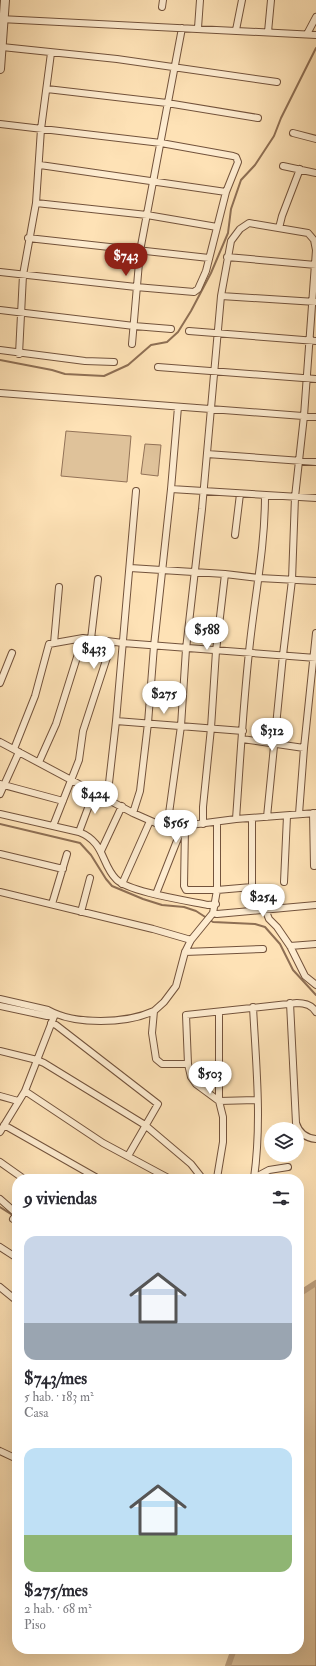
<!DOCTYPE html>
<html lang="es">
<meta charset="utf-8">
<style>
:root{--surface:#fff;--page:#f2f2f3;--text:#2b2b33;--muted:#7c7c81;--accent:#8f2418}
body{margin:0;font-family:"IM FELL Double Pica",serif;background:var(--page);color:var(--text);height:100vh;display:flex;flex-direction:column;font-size:15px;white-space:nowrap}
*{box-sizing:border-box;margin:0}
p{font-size:13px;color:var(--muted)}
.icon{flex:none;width:22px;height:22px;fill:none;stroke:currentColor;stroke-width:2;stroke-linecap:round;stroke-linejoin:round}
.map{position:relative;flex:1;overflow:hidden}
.side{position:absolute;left:12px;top:1174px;width:292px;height:480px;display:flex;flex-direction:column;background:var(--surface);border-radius:16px;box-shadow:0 4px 16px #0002}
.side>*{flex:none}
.fabs{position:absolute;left:264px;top:1122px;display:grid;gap:8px}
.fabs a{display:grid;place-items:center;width:40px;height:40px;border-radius:50%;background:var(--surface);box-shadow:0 4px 16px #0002;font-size:20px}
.price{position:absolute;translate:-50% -34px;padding:0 9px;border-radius:14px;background:#fff;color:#222;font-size:13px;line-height:26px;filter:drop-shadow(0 1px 2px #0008)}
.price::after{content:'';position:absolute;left:50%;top:24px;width:12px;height:9px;margin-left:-6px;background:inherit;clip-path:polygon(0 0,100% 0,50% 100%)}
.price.active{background:var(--accent);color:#fff}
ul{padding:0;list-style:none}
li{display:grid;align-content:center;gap:8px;height:212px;padding:0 12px}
li span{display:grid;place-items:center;height:124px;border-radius:12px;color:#555}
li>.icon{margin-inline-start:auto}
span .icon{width:72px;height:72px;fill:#fffc;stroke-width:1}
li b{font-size:17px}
h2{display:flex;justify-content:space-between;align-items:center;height:48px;padding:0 12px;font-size:17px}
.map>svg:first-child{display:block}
.park{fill:#dfc29a;stroke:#927257}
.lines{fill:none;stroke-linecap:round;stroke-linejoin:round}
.stream{stroke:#8e6f54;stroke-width:2}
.canal{stroke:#bfa17f;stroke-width:6}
.minor-casing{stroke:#73533c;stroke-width:8}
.tertiary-casing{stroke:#73533c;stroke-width:10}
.minor{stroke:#feecd0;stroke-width:6}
.tertiary{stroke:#feecd0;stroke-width:8}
</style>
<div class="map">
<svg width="316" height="1666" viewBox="0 0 316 1666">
<rect width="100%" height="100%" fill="#fee2b6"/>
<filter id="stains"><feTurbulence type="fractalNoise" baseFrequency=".005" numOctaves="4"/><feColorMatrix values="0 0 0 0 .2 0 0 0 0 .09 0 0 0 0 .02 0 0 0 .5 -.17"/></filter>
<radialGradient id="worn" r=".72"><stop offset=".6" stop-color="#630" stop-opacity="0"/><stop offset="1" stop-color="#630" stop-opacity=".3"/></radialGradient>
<!-- park -->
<path class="park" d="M66,431L131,436L127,482L61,476Z
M145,444L161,445L158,476L141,474Z
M316,1285V1666H229L235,1649H299V1294Z"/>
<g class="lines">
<!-- stream -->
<path class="stream" d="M0,360L52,370L65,374L104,376L128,365L151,345L167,342L178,332L191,311L211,273L228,233L231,209L241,180L255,165L274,136L281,118L316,48
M0,824L80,843L91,855L106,879L112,886L143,899L162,905L184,907L196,911L213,922L255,924L265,927L280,944L293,970L316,995
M0,1207L17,1218"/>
<!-- canal -->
<path class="canal" d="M299,1294L316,1283
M228,1666L234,1649"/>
<defs>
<path id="minor" d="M162,7L163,0
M0,19L316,35
M198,28L200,0
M236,30L242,0
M268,32L271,0
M307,34L316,17
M2,47L117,59L277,82
M47,89L167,103L258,118
M0,124L161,143L233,156L236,157L238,162L226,192
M293,133L316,139
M283,166L316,173
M36,203L147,215L217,227
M279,228L282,216L300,169
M28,238L209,258
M227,257L316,265
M0,272L136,287L194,292L198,289L206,271L226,192L40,165
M221,296L316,302
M0,310L134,326L171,329
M189,331L316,341
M132,344L140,251L182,28
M0,350L85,361L114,362
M19,354L23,275L36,203L41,129L51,53
M158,367L316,379
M0,393L316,417
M207,454L316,462
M171,489L316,498
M235,535L240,494
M130,568L225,574L259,578L316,581
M91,639L98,579
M54,643L59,587
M0,683L12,653
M116,721L243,731
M242,739L304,748
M0,742L133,813L167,828L236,819L316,813
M14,749L35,696L49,644L83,638L123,643L316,658
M39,762L56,724L83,638
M0,784L63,801
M0,794L19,752
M104,798L109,783L116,721L136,491
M133,813L140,791L148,723L154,646L171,489L178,407
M313,813L314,866
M0,814L79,832C105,842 101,864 116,879C128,892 189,901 208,905L216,904
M299,814L304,748L316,633
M236,819C240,763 243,707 249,652C254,600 265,549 265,496
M203,824V807L211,728L216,651L225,574
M53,826L79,760L83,731L112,642
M185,827L184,886L186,890H217L252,887V819
M167,828L181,726L186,649L202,509L221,296L231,241L240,229L249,223L308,233L314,240L316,250L304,416L295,497L292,580L283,655L267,817
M79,832L94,792
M101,851L122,806
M0,854L63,869
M284,882L287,816
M122,884L150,821
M0,892L153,929L191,940
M156,894L180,833V827
M52,904L67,854
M265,909L269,919L277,927L290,946L305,976L316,985
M81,912L90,878
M213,913L217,914L316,905
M290,946L316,944
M185,952L263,949
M0,999L48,1010C75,1025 126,1024 154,1011
M290,1003L296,1123C299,1133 306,1138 316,1139
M0,1006L47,1016L55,1014
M253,1007C256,1064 262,1121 254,1178
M51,1023L56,1025L158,1104L128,1156
M0,1051L37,1060L44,1063L145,1125L191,1164L202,1178
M188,1064H162L156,1059L152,1033L154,1011L164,1002L176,986L185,952L191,940L213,913L217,890V822
M25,1091L103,1143L170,1179
M0,1096L18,1101
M257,1100L219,1101L196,1084L191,1077L188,1064L186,1015L297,1003C305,1003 312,1005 316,1012
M4,1125L99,1179
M0,1132L25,1091L55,1014
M0,1162L24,1179
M217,1178L223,1142V1117L219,1101V1012
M195,1179L254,1178L269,1170L288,1167
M0,1199L17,1214
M13,1219L17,1221
M0,1247L17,1258
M0,1287L17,1301
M0,1451L17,1459"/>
<path id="tertiary" d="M0,69L5,0"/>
</defs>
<!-- minor casing -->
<use href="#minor" class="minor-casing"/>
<!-- tertiary casing -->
<use href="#tertiary" class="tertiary-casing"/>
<!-- minor -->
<use href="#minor" class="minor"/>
<!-- tertiary -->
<use href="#tertiary" class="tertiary"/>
</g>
<rect width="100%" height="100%" filter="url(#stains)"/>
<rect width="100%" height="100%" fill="url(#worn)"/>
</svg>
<div class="fabs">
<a><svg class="icon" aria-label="layers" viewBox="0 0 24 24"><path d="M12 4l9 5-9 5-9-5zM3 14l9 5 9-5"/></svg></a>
</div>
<b class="price active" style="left:126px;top:277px">$743</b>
<b class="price" style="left:207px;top:651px">$588</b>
<b class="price" style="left:94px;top:670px">$433</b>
<b class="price" style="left:164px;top:715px">$275</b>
<b class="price" style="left:272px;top:752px">$312</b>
<b class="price" style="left:95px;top:815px">$424</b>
<b class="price" style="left:176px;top:844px">$565</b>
<b class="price" style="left:263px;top:918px">$254</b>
<b class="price" style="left:210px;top:1095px">$503</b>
<section class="side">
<h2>9 viviendas<svg class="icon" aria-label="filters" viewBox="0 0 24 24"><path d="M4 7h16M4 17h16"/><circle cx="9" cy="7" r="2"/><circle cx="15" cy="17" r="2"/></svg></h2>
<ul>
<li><span style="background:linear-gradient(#c9d6e8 70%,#9aa5b1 0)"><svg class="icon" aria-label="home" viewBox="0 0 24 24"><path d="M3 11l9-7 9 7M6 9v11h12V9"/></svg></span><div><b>$743/mes</b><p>5 hab. · 183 m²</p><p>Casa</p></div></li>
<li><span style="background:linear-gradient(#bfe0f5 70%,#8fb573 0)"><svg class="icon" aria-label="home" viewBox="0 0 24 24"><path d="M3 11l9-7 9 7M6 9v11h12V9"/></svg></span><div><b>$275/mes</b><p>2 hab. · 68 m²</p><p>Piso</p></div></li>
</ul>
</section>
</div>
